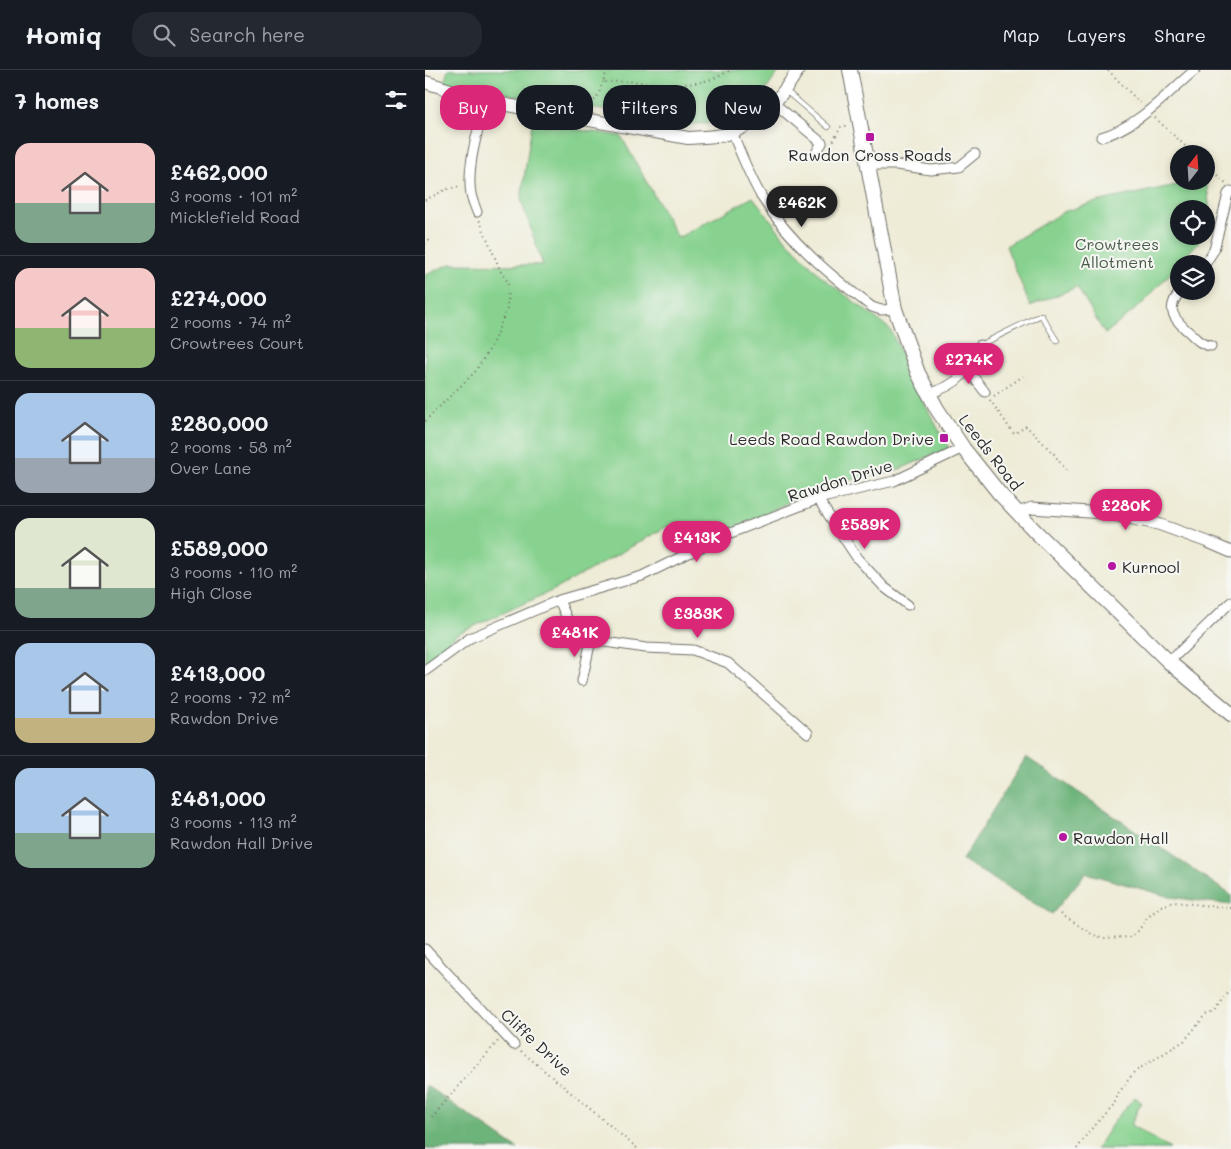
<!DOCTYPE html>
<meta charset="utf-8">
<style>
:root{--surface:#171b24;--page:#242831;--text:#f1f3f6;--muted:#9ea1a6;--line:#363941;--accent:#db2777}
body{margin:0;font-family:Mali,sans-serif;background:var(--page);color:var(--text);height:100vh;display:flex;flex-direction:column;font-size:19px;white-space:nowrap}
*{box-sizing:border-box;margin:0}
p{font-size:16px;color:var(--muted)}
.icon{flex:none;width:28px;height:28px;fill:none;stroke:currentColor;stroke-width:2;stroke-linecap:round;stroke-linejoin:round}
.map{position:relative;flex:1;overflow:hidden}
.panel{display:flex;flex-direction:column;background:var(--surface);width:425px}
.panel>*{flex:none}
.guide{position:absolute;left:15px;top:15px;width:475px;height:45px;display:flex;gap:10px}
.needle{width:32px;rotate:17deg}
.controls{position:absolute;left:745px;top:75px;display:grid;gap:10px}
.controls a{display:grid;place-items:center;width:45px;height:45px;border-radius:50%;background:var(--surface);box-shadow:0 2px 8px #0003;font-size:25px}
.price{position:absolute;translate:-50% -42px;padding:0 11px;border-radius:18px;background:var(--accent);color:#fff;font-size:16px;line-height:32px;filter:drop-shadow(0 1px 2px #0008)}
.price::after{content:'';position:absolute;left:50%;top:30px;width:15px;height:11px;margin-left:-8px;background:inherit;clip-path:polygon(0 0,100% 0,50% 100%)}
.price.on{background:#222;color:#fff}
ul{padding:0;list-style:none}
li{display:flex;align-items:center;gap:15px;height:125px;padding:0 15px}
li+li{border-top:1px solid var(--line)}
li span{display:grid;place-items:center;flex:none;width:140px;height:100px;border-radius:15px;color:#555}
li>.icon{margin-inline-start:auto}
span .icon{width:60px;height:60px;fill:#fffc;stroke-width:1}
li b{font-size:21px}
h2{display:flex;justify-content:space-between;align-items:center;height:60px;padding:0 15px;font-size:21px}
.pill{padding:0 18px;border-radius:20px;background:var(--surface);box-shadow:0 2px 8px #0003;font-size:18px;line-height:45px}
.pill.on{background:var(--accent);color:#fff}
header{display:flex;align-items:center;gap:30px;box-sizing:border-box;height:70px;padding:0 25px;background:var(--surface);border-bottom:1px solid var(--line)}
header strong{font-size:24px}
nav{display:flex;gap:28px;margin-inline-start:auto;font-size:18px}
.search{width:350px;height:45px;background:var(--page);display:flex;align-items:center;gap:12px;box-sizing:border-box;padding:0 18px;border-radius:20px;color:var(--muted);font-size:19px}
main{display:flex;flex:1;min-height:0}
.map>svg:first-child{display:block}
.green{fill:#87d28f;stroke:#597e5d}
.forest{fill:#6db47a;stroke:#4c7052}
.lines{fill:none;stroke-linecap:round;stroke-linejoin:round}
.service-casing{stroke:#6f6e67;stroke-width:6}
.minor-casing{stroke:#6f6e67;stroke-width:11}
.tertiary-casing{stroke:#6f6e67;stroke-width:13}
.secondary-casing{stroke:#6f6e67;stroke-width:14}
.primary-casing{stroke:#6f6e67;stroke-width:16}
.path{stroke:#6f6e67;stroke-width:2;stroke-dasharray:1 4;stroke-linecap:butt}
.service{stroke:#fff;stroke-width:4.5}
.minor{stroke:#fff;stroke-width:9}
.tertiary{stroke:#fff;stroke-width:11}
.secondary{stroke:#fff;stroke-width:12}
.primary{stroke:#fff;stroke-width:14}
.poi-dot{fill:#b5179e;stroke:#f6f6f2;stroke-width:2}
.labels{text-anchor:middle;dominant-baseline:central;stroke-width:4;stroke-linejoin:round;paint-order:stroke}
.poi-label{font-size:16px;fill:#2b2b2b;stroke:#f6f6f2;text-anchor:start}
.park-label{font-size:16px;fill:#475d49;stroke:#f6f6f2}
.street-label{font-size:16px;fill:#2b2b2b;stroke:#f6f6f2}
</style>
<header>
<strong>Homiq</strong>
<div class="search"><svg class="icon" aria-label="search" viewBox="0 0 24 24"><circle cx="10" cy="10" r="6"/><path d="M15 15l6 6"/></svg>Search here</div>
<nav><a>Map</a><a>Layers</a><a>Share</a></nav>
</header>
<main>
<section class="panel">
<h2>7 homes<svg class="icon" aria-label="filters" viewBox="0 0 24 24"><path d="M4 7h16M4 17h16"/><circle cx="9" cy="7" r="2"/><circle cx="15" cy="17" r="2"/></svg></h2>
<ul>
<li><span style="background:linear-gradient(#f6c9c9 60%,#7fa58c 0)"><svg class="icon" aria-label="home" viewBox="0 0 24 24"><path d="M3 11l9-7 9 7M6 9v11h12V9"/></svg></span><div><b>£462,000</b><p>3 rooms · 101 m²</p><p>Micklefield Road</p></div></li>
<li><span style="background:linear-gradient(#f6c9c9 60%,#8fb573 0)"><svg class="icon" aria-label="home" viewBox="0 0 24 24"><path d="M3 11l9-7 9 7M6 9v11h12V9"/></svg></span><div><b>£274,000</b><p>2 rooms · 74 m²</p><p>Crowtrees Court</p></div></li>
<li><span style="background:linear-gradient(#a9c7e8 65%,#9aa5b1 0)"><svg class="icon" aria-label="home" viewBox="0 0 24 24"><path d="M3 11l9-7 9 7M6 9v11h12V9"/></svg></span><div><b>£280,000</b><p>2 rooms · 58 m²</p><p>Over Lane</p></div></li>
<li><span style="background:linear-gradient(#dfe7d0 70%,#7fa58c 0)"><svg class="icon" aria-label="home" viewBox="0 0 24 24"><path d="M3 11l9-7 9 7M6 9v11h12V9"/></svg></span><div><b>£589,000</b><p>3 rooms · 110 m²</p><p>High Close</p></div></li>
<li><span style="background:linear-gradient(#a9c7e8 75%,#c2b280 0)"><svg class="icon" aria-label="home" viewBox="0 0 24 24"><path d="M3 11l9-7 9 7M6 9v11h12V9"/></svg></span><div><b>£413,000</b><p>2 rooms · 72 m²</p><p>Rawdon Drive</p></div></li>
<li><span style="background:linear-gradient(#a9c7e8 65%,#7fa58c 0)"><svg class="icon" aria-label="home" viewBox="0 0 24 24"><path d="M3 11l9-7 9 7M6 9v11h12V9"/></svg></span><div><b>£481,000</b><p>3 rooms · 113 m²</p><p>Rawdon Hall Drive</p></div></li>
</ul>
</section>
<div class="map">
<svg width="806" height="1079" viewBox="0 0 806 1079">
<rect width="100%" height="100%" fill="#f6f6f2"/>
<filter id="ink" filterUnits="userSpaceOnUse"><feTurbulence type="fractalNoise" baseFrequency=".02" numOctaves="2"/><feDisplacementMap in="SourceGraphic" scale="10" xChannelSelector="R" yChannelSelector="G"/><feConvolveMatrix kernelMatrix="1 2 1 2 8 2 1 2 1" color-interpolation-filters="sRGB"/></filter>
<filter id="wash" filterUnits="userSpaceOnUse"><feTurbulence type="fractalNoise" baseFrequency=".0096" numOctaves="4" result="noise"/><feDisplacementMap in="SourceGraphic" scale="20" xChannelSelector="R" yChannelSelector="G"/><feGaussianBlur stdDeviation="1.12" result="paint"/><feColorMatrix in="noise" values="0 0 0 0 0 0 0 0 0 0 0 0 0 0 0 0 0 1.4 0 .05"/><feComposite in="paint" operator="in"/></filter>
<g filter="url(#wash)">
<rect width="100%" height="100%" fill="#eeebd6"/>
<!-- green -->
<path class="green" d="M23,0H355L336,27L306,53L259,54L19,13Z
M107,53L196,66L253,168L328,127L361,170L397,207L465,259L495,326L524,378L468,402L395,416L309,460L248,453L133,518L32,564L0,593V205L25,194L118,195L96,130Z
M781,109L787,158L781,164V139H754V166H779L719,232L680,264L652,217L605,236L581,176L638,142L671,132L770,111H781Z
M710,1027L716,1032L706,1055L745,1079H671L690,1050Z"/>
<!-- forest -->
<path class="forest" d="M601,687L806,825V835L745,827L661,803L627,844L537,790Z
M0,1015L93,1079H0Z"/>
</g>
<g filter="url(#ink)">
<g class="lines">
<defs>
<path id="service" d="M361,21L403,57
M555,275L616,245L632,271"/>
<path id="minor" d="M350,34L397,73L392,81
M307,62C316,84 325,108 338,129C365,172 406,206 447,237L456,240L470,239
M676,67C713,57 741,24 770,0
M443,95H472L506,100L534,97L550,84
M52,142C50,136 47,130 46,124C41,96 54,58 60,31
M780,194L789,180L803,124L806,121
M756,221C738,240 751,251 766,264C772,270 777,275 786,276
M543,300L560,322
M504,324C536,313 541,304 555,275
M393,429L432,488L459,517L483,535
M134,530L144,553L166,570L221,578L268,580L303,593L383,663
M744,592L806,532
M0,601L45,568L134,530L217,506L303,464L393,429L469,411L538,378
M157,611L166,570
M0,879L89,975"/>
<path id="tertiary" d="M593,443L607,438L678,443L733,454L783,472L806,482"/>
<path id="secondary" d="M0,12L60,31L263,68C274,67 287,67 298,65C334,56 355,29 373,0"/>
<path id="primary" d="M425,0L470,239L493,303L512,339L538,378L574,423L610,461L744,592L806,644"/>
</defs>
<!-- service casing -->
<use href="#service" class="service-casing"/>
<!-- minor casing -->
<use href="#minor" class="minor-casing"/>
<!-- tertiary casing -->
<use href="#tertiary" class="tertiary-casing"/>
<!-- secondary casing -->
<use href="#secondary" class="secondary-casing"/>
<!-- primary casing -->
<use href="#primary" class="primary-casing"/>
<!-- path -->
<path class="path" d="M182,0L178,12C190,12 202,11 213,12C245,14 277,19 305,0
M683,0L716,34
M164,39L174,23L178,12
M730,48L769,84
M406,75L416,57L425,55
M781,95L802,114
M0,130L22,119L36,116
M0,174L5,169
M569,326L598,306
M565,330L589,364L601,356L629,384L642,402
M0,351L50,302L66,277L82,239L83,212L76,202L54,149
M636,844L668,865L679,868L705,867L713,861L722,848L736,836L749,832L806,838
M96,981L213,1079
M6,1047L74,970
M652,1079L662,1064L690,1032L693,1024L709,1002L759,971L781,945L790,942L806,919"/>
<!-- service -->
<use href="#service" class="service"/>
<!-- minor -->
<use href="#minor" class="minor"/>
<!-- tertiary -->
<use href="#tertiary" class="tertiary"/>
<!-- secondary -->
<use href="#secondary" class="secondary"/>
<!-- primary -->
<use href="#primary" class="primary"/>
</g>
</g>
<!-- markers -->
<g class="poi-dot">
<rect x="440" y="62" width="10" height="10" rx="2.5"/>
<rect x="514" y="363" width="10" height="10" rx="2.5"/>
<circle cx="687" cy="496" r="5"/>
<circle cx="638" cy="767" r="5"/>
</g>
<g class="labels">
<!-- poi labels -->
<g class="poi-label">
<text x="445" y="84" text-anchor="middle">Rawdon Cross Roads</text>
<text x="509" y="368" text-anchor="end">Leeds Road Rawdon Drive</text>
<text x="697" y="496">Kurnool</text>
<text x="648" y="767">Rawdon Hall</text>
</g>
<!-- park labels -->
<g class="park-label">
<text x="692" y="173">Crowtrees<tspan x="692" dy="18">Allotment</tspan></text>
</g>
<!-- street labels -->
<g class="street-label">
<text transform="translate(566 382) rotate(52)">Leeds Road</text>
<text transform="translate(415 410) rotate(-17)">Rawdon Drive</text>
<text transform="translate(112 972) rotate(43)">Cliffe Drive</text>
</g>
</g>
</svg>
<div class="controls">
<a><svg class="needle" viewBox="-14 -14 28 28"><path d="M0-13l5 13h-10z" fill="#e53935"/><path d="M0 13l5-13h-10z" fill="#9ea1a6"/></svg></a>
<a><svg class="icon" aria-label="locate" viewBox="0 0 24 24"><circle cx="12" cy="12" r="6"/><path d="M12 2v4M12 18v4M2 12h4M18 12h4"/></svg></a>
<a><svg class="icon" aria-label="layers" viewBox="0 0 24 24"><path d="M12 4l9 5-9 5-9-5zM3 14l9 5 9-5"/></svg></a>
</div>
<b class="price on" style="left:377px;top:158px">£462K</b>
<b class="price" style="left:544px;top:315px">£274K</b>
<b class="price" style="left:701px;top:461px">£280K</b>
<b class="price" style="left:440px;top:480px">£589K</b>
<b class="price" style="left:272px;top:493px">£413K</b>
<b class="price" style="left:273px;top:569px">£383K</b>
<b class="price" style="left:150px;top:588px">£481K</b>
<div class="guide">
<a class="pill on">Buy</a>
<a class="pill">Rent</a>
<a class="pill">Filters</a>
<a class="pill">New</a>
</div>
</div>
</main>
